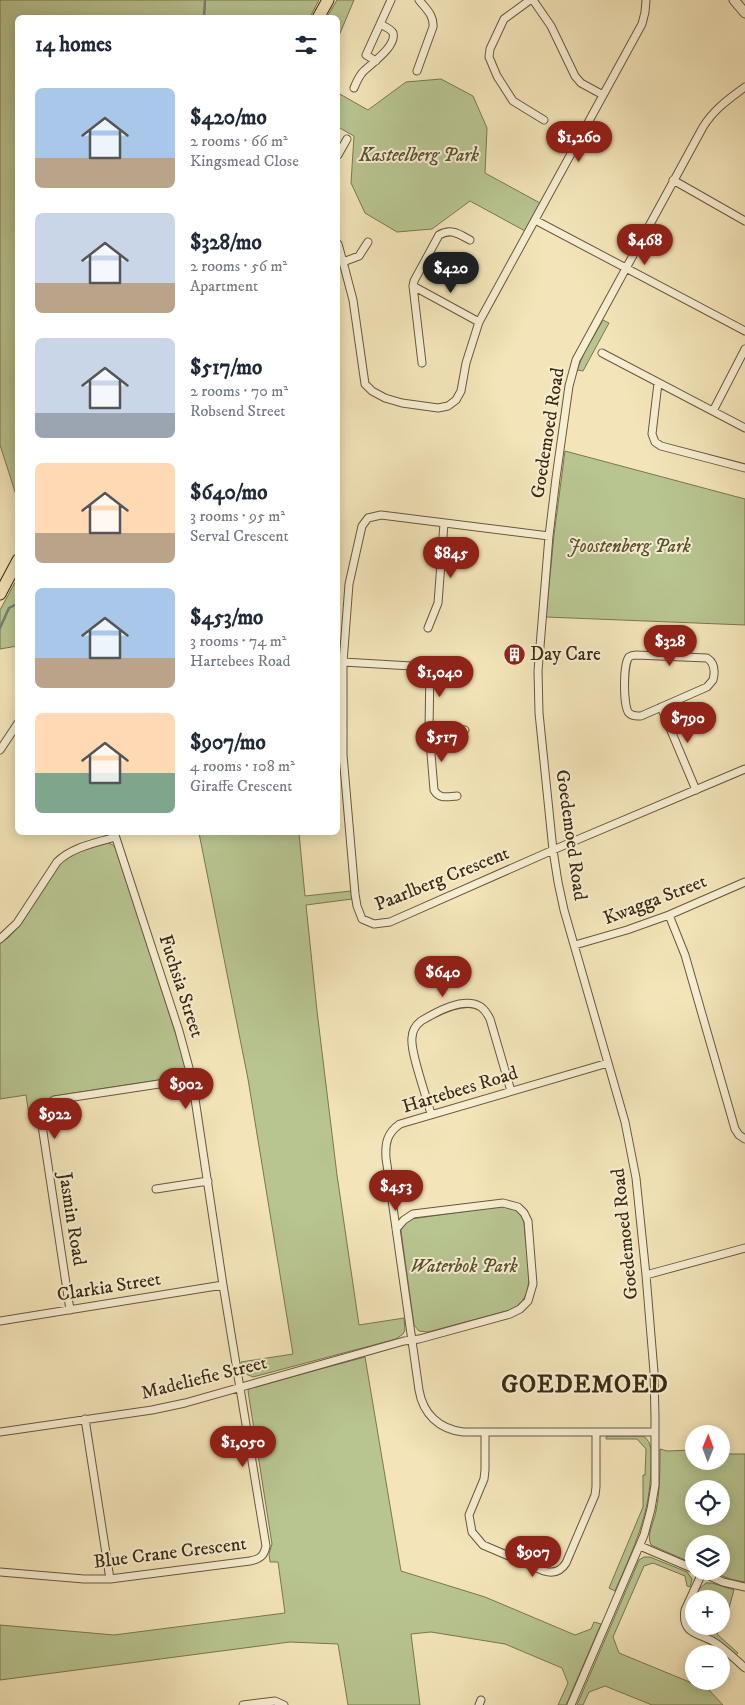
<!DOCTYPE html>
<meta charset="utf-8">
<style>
:root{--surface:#fff;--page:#f6f6f7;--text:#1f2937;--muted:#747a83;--accent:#8f2418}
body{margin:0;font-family:"IM FELL DW Pica",serif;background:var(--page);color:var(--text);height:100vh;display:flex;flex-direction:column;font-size:19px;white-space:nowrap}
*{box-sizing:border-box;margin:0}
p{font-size:16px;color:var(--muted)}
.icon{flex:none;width:28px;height:28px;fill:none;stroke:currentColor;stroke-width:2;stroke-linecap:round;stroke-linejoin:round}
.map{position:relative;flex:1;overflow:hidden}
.drawer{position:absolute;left:15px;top:15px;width:325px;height:820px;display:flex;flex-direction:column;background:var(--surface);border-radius:8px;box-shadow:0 2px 12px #0003}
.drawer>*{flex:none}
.needle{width:32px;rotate:1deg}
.tools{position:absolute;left:685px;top:1425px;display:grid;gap:10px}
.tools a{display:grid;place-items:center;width:45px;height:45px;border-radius:50%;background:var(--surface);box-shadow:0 2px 12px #0003;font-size:25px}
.price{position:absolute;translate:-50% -42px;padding:0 11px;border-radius:18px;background:var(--accent);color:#fff;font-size:16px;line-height:32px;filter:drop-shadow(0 1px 2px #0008)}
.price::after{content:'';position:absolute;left:50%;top:30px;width:15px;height:11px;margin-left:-8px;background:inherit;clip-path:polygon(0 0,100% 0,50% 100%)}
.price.active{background:#222;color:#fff}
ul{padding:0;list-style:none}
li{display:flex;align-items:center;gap:15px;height:125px;padding:0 20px}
li span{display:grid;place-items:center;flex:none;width:140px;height:100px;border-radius:8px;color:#555}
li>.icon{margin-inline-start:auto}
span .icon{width:60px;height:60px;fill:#fffc;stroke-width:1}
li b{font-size:21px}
h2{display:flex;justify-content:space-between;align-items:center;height:60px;padding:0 20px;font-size:21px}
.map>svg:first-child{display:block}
.green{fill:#b8c591;stroke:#797752;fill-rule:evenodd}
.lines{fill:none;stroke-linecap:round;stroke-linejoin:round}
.stream{stroke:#768276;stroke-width:2.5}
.minor-casing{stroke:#68583c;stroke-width:9}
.tertiary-casing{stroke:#68583c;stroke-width:11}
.primary-casing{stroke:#3a2912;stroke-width:13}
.minor{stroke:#f7eed2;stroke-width:7}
.tertiary{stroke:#f7eed2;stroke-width:9}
.primary{stroke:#f3e5b9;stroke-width:11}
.labels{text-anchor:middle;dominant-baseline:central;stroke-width:4;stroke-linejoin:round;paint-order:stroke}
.park-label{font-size:19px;font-style:italic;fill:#5a5032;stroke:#f7eed2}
.street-label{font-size:19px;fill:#3a2912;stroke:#f7eed2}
.poi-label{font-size:19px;fill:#3a2912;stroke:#f7eed2;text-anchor:start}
.district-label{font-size:24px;font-weight:bold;letter-spacing:1px;fill:#3a2912;stroke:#f7eed2}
</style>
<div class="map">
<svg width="745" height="1705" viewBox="0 0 745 1705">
<rect width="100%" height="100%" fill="#f3e5b9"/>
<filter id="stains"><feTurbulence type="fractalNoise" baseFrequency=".004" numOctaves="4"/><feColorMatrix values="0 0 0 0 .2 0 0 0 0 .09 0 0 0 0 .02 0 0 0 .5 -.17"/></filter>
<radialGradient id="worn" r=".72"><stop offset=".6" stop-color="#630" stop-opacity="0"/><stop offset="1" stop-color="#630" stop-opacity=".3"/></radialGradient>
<!-- green -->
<path class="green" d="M0,0H319L310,17L18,18L17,498L0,445Z
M337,0H354L338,38V18L327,17Z
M441,79L473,96L487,128L485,173L540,203L525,231L470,201L432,229L397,232L365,213L351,183L354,136L338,127V93L368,110L406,82Z
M603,320L609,323L583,371L577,370L584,353Z
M565,451L745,499V625L546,617L554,535Z
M17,579V646L0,649V610Z
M199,833H299L305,896L351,891L352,899L306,905L317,1011L337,1175L359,1325L404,1318L405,1330L403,1334L396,1339L253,1377L246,1374L241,1362L293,1354L248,1079Z
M104,843C111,843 114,845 117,850L186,1066L185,1071L178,1077L54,1096L41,1104L36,1114L29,1115L26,1095L0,1099V943L8,938L20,925L61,862L73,854Z
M504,1206C515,1209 521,1212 524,1223C525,1235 526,1247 528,1259C529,1280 532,1300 510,1310L428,1332L419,1331L414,1325L401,1231L403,1224L411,1219Z
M365,1357L401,1571L485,1597L575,1635L591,1629L594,1622L601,1624L566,1705H558L568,1683L562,1668L505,1644L431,1632L411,1634L420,1705H348L338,1644L290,1642L0,1680V1625L114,1635L285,1613L278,1562H270L269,1554L272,1544L248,1391L250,1388Z
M609,1436H643C653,1442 651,1454 651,1464C651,1513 634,1547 615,1591L609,1588L643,1507V1475H645L646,1449L637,1439H606V1437Z
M660,1449L667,1451L694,1450V1461H721V1450H727V1454H745V1582L730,1579L710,1571H721V1544H694V1564L651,1545C646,1535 654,1522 656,1511C660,1491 660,1470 660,1449ZM694,1489H721V1516H694Z
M644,1557H650L687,1572L692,1579L690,1587L687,1586L685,1576L653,1563L644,1566L613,1637L619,1653L709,1690L723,1705H652L605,1686L589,1692L583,1705H577L639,1560Z
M706,1583H712L734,1590L727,1615L721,1626V1599H695L699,1589Z
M694,1602V1626H721L717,1634L738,1653L736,1655L714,1638L695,1628L691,1624L689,1619V1613Z"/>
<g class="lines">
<!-- stream -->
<path class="stream" d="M204,18L205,0
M0,628L9,608L17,604"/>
<defs>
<path id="minor" d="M530,0L504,19L490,49L489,57L497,76L513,101L544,120
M533,0L551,26L575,76L581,83L603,95
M376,61L366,55L391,0
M417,71L433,27C434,15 426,9 419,0
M354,88C356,83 358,78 362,73C369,65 397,47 393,33C391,29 384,26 380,24
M338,155L347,139
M673,180L745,221
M535,220L745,331
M368,242L359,256L343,262L353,300L365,384L372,391L385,398L402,403L438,408L448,406L456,400L461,391L466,363L479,322L642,24L645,12L646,0
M338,244L343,262
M413,286L479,322
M602,353L745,428
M422,363L413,286L414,281L439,235C451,228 459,234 470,240
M658,383L652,434L655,442L661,446L745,468
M713,411L745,349
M549,536L381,515L368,518L362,526L349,584L343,662V755L355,894L357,906L362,919L374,924L390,922L553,850L745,769
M428,628L438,603L444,523
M636,655L707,658C715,663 715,672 713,680L707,687L641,716C637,716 633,717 629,713C623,707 623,664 629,657C632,655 633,655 636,655Z
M343,662L463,669
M430,667L429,729L434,790C439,799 447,797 457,796
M661,707L696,790
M429,729L465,730
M0,750L18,723
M669,915L685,955L735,1129L739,1135L745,1139
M0,939L17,923L57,862C72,847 96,843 115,837
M575,945L627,930L669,915L745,882
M608,1063L400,1124C387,1133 385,1143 386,1158L419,1390C423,1414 439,1429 463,1432H655
M431,1114C427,1098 410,1052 412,1038C412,1031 416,1025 421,1021C436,1012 464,996 481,1007C485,1010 488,1015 490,1019L511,1091
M156,1189L208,1181
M646,1275L745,1248
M70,1310L41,1119L42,1109L54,1100L192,1079
M0,1321L223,1285
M85,1419L110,1579
M0,1432L152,1410L185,1403L404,1341L419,1339L510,1314L520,1309L528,1301L533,1284L528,1221L524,1213L518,1207L503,1203L413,1214L404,1220L396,1229
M485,1432V1470L484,1479L469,1515L472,1532L483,1545L544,1571C554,1574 561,1571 566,1563L595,1495L596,1487V1432
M640,1546L694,1569
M698,1571L723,1582L745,1587
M0,1572L84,1579H110L250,1561C260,1559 264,1556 266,1546L223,1285L192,1079L179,1031L114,832
M702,1573L685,1610C684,1616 684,1624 689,1629C695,1635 706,1637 714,1642C725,1649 735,1659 745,1668
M243,1705L275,1701L284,1705
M479,1705L481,1700
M571,1705L644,1535L651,1509L655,1485V1417L654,1372L646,1275L636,1178L625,1122L564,910L558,882L553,850L539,713L538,671L549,536L556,478L569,386L576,360L703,127C714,109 729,99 745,87"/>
<path id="tertiary" d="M734,0L745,13"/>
<path id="primary" d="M318,18L328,0
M0,594L18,560"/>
</defs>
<!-- minor casing -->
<use href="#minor" class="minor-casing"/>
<!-- tertiary casing -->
<use href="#tertiary" class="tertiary-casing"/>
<!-- primary casing -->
<use href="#primary" class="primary-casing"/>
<!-- minor -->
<use href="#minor" class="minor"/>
<!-- tertiary -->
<use href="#tertiary" class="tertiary"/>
<!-- primary -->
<use href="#primary" class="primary"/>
</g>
<!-- icons -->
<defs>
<symbol id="building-disc" viewBox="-11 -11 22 22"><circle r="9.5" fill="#8f2418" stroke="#f7eed2"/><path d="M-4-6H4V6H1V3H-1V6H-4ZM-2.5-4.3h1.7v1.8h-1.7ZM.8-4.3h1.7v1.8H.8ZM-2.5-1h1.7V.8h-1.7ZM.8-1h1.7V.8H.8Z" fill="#fff"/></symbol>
</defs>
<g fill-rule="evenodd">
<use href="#building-disc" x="502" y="642" width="25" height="25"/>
</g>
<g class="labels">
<!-- park labels -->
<g class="park-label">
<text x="419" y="155">Kasteelberg Park</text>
<text x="629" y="546">Joostenberg Park</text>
<text x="464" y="1266">Waterbok Park</text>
</g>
<!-- street labels -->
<g class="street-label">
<text transform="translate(548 433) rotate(-81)">Goedemoed Road</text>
<text transform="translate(571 835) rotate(82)">Goedemoed Road</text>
<text transform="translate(442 879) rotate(-22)">Paarlberg Crescent</text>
<text transform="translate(655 900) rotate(-21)">Kwagga Street</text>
<text transform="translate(181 986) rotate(72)">Fuchsia Street</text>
<text transform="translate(460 1090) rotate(-17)">Hartebees Road</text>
<text transform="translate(72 1219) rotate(81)">Jasmin Road</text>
<text transform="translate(625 1234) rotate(-96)">Goedemoed Road</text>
<text transform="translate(109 1287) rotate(-9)">Clarkia Street</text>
<text transform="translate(204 1378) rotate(-14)">Madeliefie Street</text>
<text transform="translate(170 1553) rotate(-7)">Blue Crane Crescent</text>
</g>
<!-- poi labels -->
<g class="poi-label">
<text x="530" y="654">Day Care</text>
</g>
<!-- district labels -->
<g class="district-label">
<text x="585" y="1385">GOEDEMOED</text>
</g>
</g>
<rect width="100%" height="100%" filter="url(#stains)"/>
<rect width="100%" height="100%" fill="url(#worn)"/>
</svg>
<div class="tools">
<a><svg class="needle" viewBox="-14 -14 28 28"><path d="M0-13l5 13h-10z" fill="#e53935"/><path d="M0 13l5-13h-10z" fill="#747a83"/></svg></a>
<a><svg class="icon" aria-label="locate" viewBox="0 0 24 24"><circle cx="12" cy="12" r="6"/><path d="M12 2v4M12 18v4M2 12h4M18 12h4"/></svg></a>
<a><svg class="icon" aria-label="layers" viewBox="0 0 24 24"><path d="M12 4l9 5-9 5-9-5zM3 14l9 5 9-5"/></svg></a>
<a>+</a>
<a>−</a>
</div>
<b class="price" style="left:579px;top:163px">$1,260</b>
<b class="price" style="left:645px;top:266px">$468</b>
<b class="price active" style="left:451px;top:294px">$420</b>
<b class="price" style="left:451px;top:579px">$845</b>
<b class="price" style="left:670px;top:667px">$328</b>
<b class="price" style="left:440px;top:698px">$1,040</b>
<b class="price" style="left:688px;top:744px">$790</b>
<b class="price" style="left:442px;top:763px">$517</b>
<b class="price" style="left:443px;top:998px">$640</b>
<b class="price" style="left:186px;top:1110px">$902</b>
<b class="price" style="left:55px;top:1140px">$922</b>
<b class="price" style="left:396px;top:1212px">$453</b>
<b class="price" style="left:243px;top:1468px">$1,050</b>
<b class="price" style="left:533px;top:1578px">$907</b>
<section class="drawer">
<h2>14 homes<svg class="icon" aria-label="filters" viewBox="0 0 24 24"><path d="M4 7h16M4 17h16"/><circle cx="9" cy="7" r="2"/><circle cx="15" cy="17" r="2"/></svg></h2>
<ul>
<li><span style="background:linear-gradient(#a9c7e8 70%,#b9a48a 0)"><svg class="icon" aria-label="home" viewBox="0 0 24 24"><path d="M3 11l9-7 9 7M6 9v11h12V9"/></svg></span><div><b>$420/mo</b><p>2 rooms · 66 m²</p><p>Kingsmead Close</p></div></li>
<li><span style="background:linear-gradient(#c9d6e8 70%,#b9a48a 0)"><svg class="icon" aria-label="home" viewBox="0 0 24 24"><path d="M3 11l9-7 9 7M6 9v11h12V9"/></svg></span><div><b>$328/mo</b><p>2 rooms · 56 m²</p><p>Apartment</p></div></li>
<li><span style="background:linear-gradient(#c9d6e8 75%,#9aa5b1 0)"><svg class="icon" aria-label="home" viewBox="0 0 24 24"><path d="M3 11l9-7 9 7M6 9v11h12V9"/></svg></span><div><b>$517/mo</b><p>2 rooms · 70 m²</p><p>Robsend Street</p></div></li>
<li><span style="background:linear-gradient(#ffd9b3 70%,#b9a48a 0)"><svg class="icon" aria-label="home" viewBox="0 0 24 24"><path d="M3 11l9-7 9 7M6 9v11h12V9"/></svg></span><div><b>$640/mo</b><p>3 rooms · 95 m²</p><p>Serval Crescent</p></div></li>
<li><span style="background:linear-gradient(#a9c7e8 70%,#b9a48a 0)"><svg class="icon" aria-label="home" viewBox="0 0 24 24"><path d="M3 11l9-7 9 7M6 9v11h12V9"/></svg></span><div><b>$453/mo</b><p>3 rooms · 74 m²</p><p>Hartebees Road</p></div></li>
<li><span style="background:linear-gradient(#ffd9b3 60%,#7fa58c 0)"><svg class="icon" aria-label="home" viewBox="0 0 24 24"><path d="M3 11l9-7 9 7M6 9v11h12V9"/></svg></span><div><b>$907/mo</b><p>4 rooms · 108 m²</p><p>Giraffe Crescent</p></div></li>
</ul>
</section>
</div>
